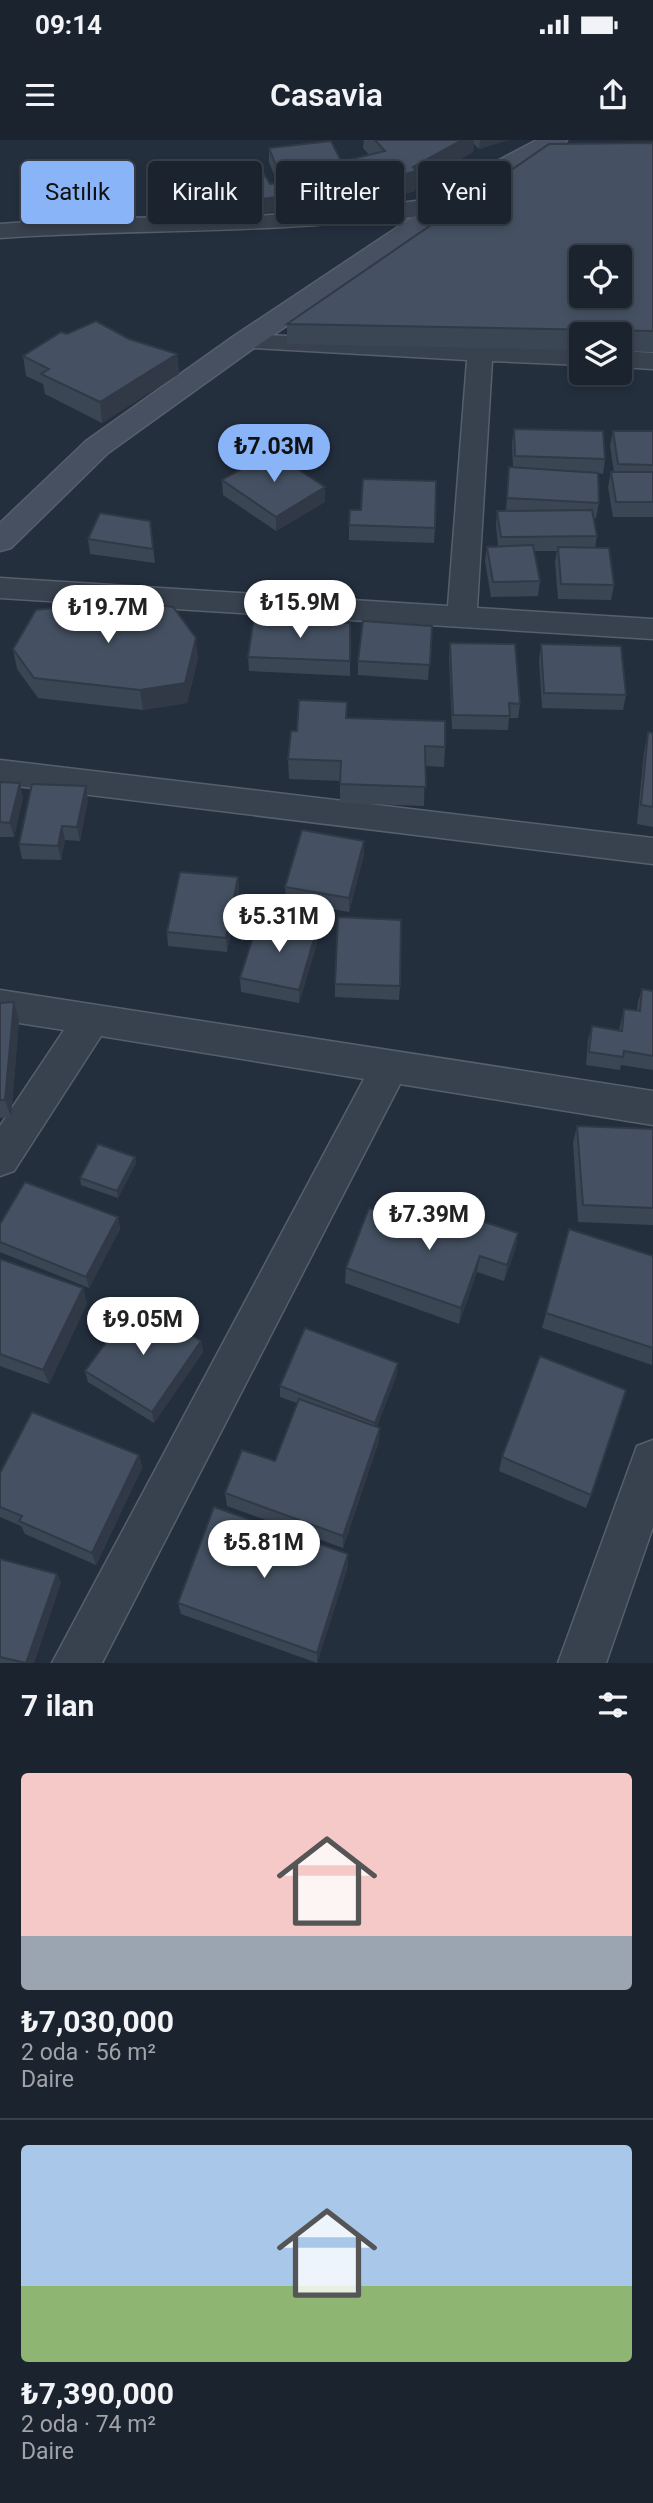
<!DOCTYPE html>
<html lang="tr">
<meta charset="utf-8">
<style>
:root{--surface:#1b232e;--page:#242b36;--text:#f1f3f6;--muted:#a0a4aa;--line:#39404a;--accent:#8ab4f8}
body{margin:0;font-family:Roboto,sans-serif;background:var(--page);color:var(--text);height:100vh;display:flex;flex-direction:column;font-size:26px;white-space:nowrap}
*{box-sizing:border-box;margin:0}
p{font-size:23px;color:var(--muted)}
.icon{flex:none;width:38px;height:38px;fill:none;stroke:currentColor;stroke-width:2;stroke-linecap:round;stroke-linejoin:round}
.map{position:relative;height:1523px;overflow:hidden}
.side{display:flex;flex-direction:column;background:var(--surface);flex:1}
.side>*{flex:none}
.hud{position:absolute;left:21px;top:21px;width:612px;height:63px;display:flex;gap:14px}
.tools{position:absolute;left:569px;top:105px;display:grid;gap:14px}
.tools a{display:grid;place-items:center;width:63px;height:63px;border-radius:7px;background:var(--surface);box-shadow:0 4px 10px #0003,0 0 0 2px var(--line);font-size:35px}
.price{position:absolute;translate:-50% -60px;padding:0 16px;border-radius:24px;background:#fff;color:#222;font-size:23px;line-height:46px;filter:drop-shadow(0 2px 4px #0008)}
.price::after{content:'';position:absolute;left:50%;top:42px;width:21px;height:16px;margin-left:-10px;background:inherit;clip-path:polygon(0 0,100% 0,50% 100%)}
.price.current{background:var(--accent);color:#111}
ul{padding:0;list-style:none}
li{display:grid;align-content:center;gap:14px;height:371px;padding:0 21px}
li+li{border-top:2px solid var(--line)}
li span{display:grid;place-items:center;height:217px;border-radius:7px;color:#555}
li>.icon{margin-inline-start:auto}
span .icon{width:126px;height:126px;fill:#fffc;stroke-width:1}
li b{font-size:30px}
h2{display:flex;justify-content:space-between;align-items:center;height:84px;padding:0 21px;font-size:30px}
.chip{padding:0 24px;border-radius:7px;background:var(--surface);box-shadow:0 4px 10px #0003,0 0 0 2px var(--line);font-size:24px;line-height:63px}
.chip.current{background:var(--accent);color:#111}
.status{display:flex;justify-content:space-between;align-items:center;height:49px;padding:0 35px;background:var(--surface);direction:ltr}
.status svg{height:19px;fill:currentColor}
header{display:flex;justify-content:space-between;align-items:center;height:91px;padding:0 21px;background:var(--surface);font-size:32px;font-weight:600}
.map>svg:first-child{display:block}
.lines{fill:none;stroke-linecap:round;stroke-linejoin:round}
.street-casing{stroke:#565f6c;stroke-width:3}
.secondary-casing{stroke:#565f6c;stroke-width:3}
.street{fill:#38414e;fill-rule:evenodd}
.secondary{fill:#465061;fill-rule:evenodd}
.wall{fill:#3b4654}
.shaded-wall{fill:#303945}
.building{fill:#455162;stroke:#303945;stroke-width:2;fill-rule:evenodd}
</style>
<div class="status"><b>09:14</b><svg viewBox="0 0 49 12"><path d="M0 12V9h3v3zM5 12V6h3v6zM10 12V3h3v9zM15 12V0h3v12zM26 1h20v11H26zM47 4h2v5h-2z"/></svg></div>
<header><svg class="icon" aria-label="menu" viewBox="0 0 24 24"><path d="M4 6h16M4 12h16M4 18h16"/></svg>Casavia<svg class="icon" aria-label="share" viewBox="0 0 24 24"><path d="M12 15V3M7 8l5-5 5 5M5 13v7h14v-7"/></svg></header>
<div class="map">
<svg width="653" height="1523" viewBox="0 0 653 1523">
<rect width="100%" height="100%" fill="#242f3e"/>
<g class="lines">
<defs>
<path id="street" d="M449,57L457,59L461,64L457,69C417,79 372,81 330,84C220,93 110,90 0,98V84L83,78L244,77L359,68Z
M244,194L581,209V225L492,221L477,468L653,479V499L0,458V438L448,466L467,220L235,207L231,202L235,197Z
M620,211L653,213V229L620,227Z
M0,620L653,698V724L0,644Z
M0,850L653,951V985L400,944L102,1523H52L364,939L101,896L14,1031L0,1036V986L64,890L0,880Z
M653,1300V1387L606,1523H558L637,1306Z"/>
<path id="secondary" d="M537,0H567L564,5L517,30L458,69L254,208L108,313L11,408L0,411V383L86,301L234,196L440,59L499,20Z"/>
</defs>
<!-- street casing -->
<use href="#street" class="street-casing"/>
<!-- secondary casing -->
<use href="#secondary" class="secondary-casing"/>
<!-- street -->
<use href="#street" class="street"/>
<!-- secondary -->
<use href="#secondary" class="secondary"/>
</g>
<!-- wall -->
<path class="wall" d="M364,0H508L479,9L474,4L473,12L416,44L415,51L370,63L347,39L348,20L369,15L363,8Z
M653,3V212L620,211V194H581V210L287,204V184Z
M269,8L341,21L340,35L277,42L269,22Z
M53,34L109,56L111,70L64,77L55,49Z
M200,43L270,44L292,69L211,80L201,57Z
M67,194L129,199L177,214L179,234L102,283L45,254L43,244L26,236L23,216Z
M514,289L605,319L603,334L598,333L599,363L596,378H593L597,396L595,408L614,445L611,460L558,459L555,422L557,411H534L540,441L538,456L491,457L485,421L487,407L498,406L496,385L497,371L506,370L509,327L513,328L512,303Z
M613,291H653V377H613L608,347L611,332H614L610,306Z
M222,340L325,362L276,391L223,355Z
M150,381L155,423L90,414L88,399Z
M349,385L435,388L434,403L349,400Z
M350,483V536L249,531L248,517Z
M432,486L428,540L358,535V521Z
M450,503L520,564L518,578H509L508,590L452,589L449,518Z
M541,504L626,555L623,570L542,568L539,519Z
M13,509L198,518L187,563L143,570L38,558L17,529Z
M346,578L445,607L444,627L425,626L424,666L340,663V641L289,639L288,619L297,591Z
M648,592L653,593V687L637,684L644,612Z
M0,642L23,657L14,697H0Z
M88,660L80,701L65,700L61,720L22,719L19,704Z
M364,701V715L349,772L286,761L285,747Z
M238,737L239,751L227,812L168,806L167,792Z
M317,803L299,863L241,852L240,838Z
M335,844L400,846L399,860L335,857Z
M642,849L653,851V930L621,925L620,930L586,925L588,900L592,886L619,890L624,869L637,871L638,862Z
M0,863L19,880L11,977L0,978Z
M577,986L653,989V1085L578,1082L573,1003Z
M135,1017L136,1023L118,1058L81,1045L80,1038Z
M118,1077L120,1089L89,1148L0,1112V1084Z
M569,1089L653,1116L652,1225L542,1188Z
M518,1093L515,1110L504,1141L477,1132L459,1184L345,1143L346,1128Z
M0,1119L83,1148L87,1164L49,1244L0,1226Z
M201,1201L203,1212L154,1283L88,1242L85,1231Z
M397,1234L377,1286L379,1301L343,1408L227,1366L225,1353L275,1321L297,1263L280,1257V1246Z
M139,1315L142,1328L96,1425L25,1394L21,1386L0,1377V1333Z
M502,1317L591,1355L586,1368L499,1331Z
M0,1419L61,1442L34,1523H0Z
M348,1426L317,1523L181,1474L178,1463Z"/>
<!-- shaded-wall -->
<path class="shaded-wall" d="M462,0H474L473,12L416,44L415,51L370,63L371,44L413,27Z
M480,0H508L479,9Z
M341,21L340,35L277,42V28Z
M292,55V69L211,80L210,66Z
M109,56L111,70L64,77L62,62Z
M177,214L179,234L102,283L100,262Z
M325,347V362L276,391V377Z
M196,498L198,518L187,563L143,570L140,550Z
M20,643L23,657L14,697L10,683Z
M86,646L88,660L80,701L77,687Z
M62,686L65,700L61,720L58,706Z
M364,701V715L349,772V758Z
M238,737L239,751L227,812L226,798Z
M317,789V803L299,863V850Z
M14,862L19,880L11,977L5,960Z
M135,1017L136,1023L118,1058L117,1051Z
M118,1077L120,1089L89,1148L86,1137Z
M518,1093L515,1110L504,1141L507,1125Z
M480,1116L477,1132L459,1184L461,1168Z
M83,1148L87,1164L49,1244L43,1230Z
M201,1201L203,1212L154,1283L152,1272Z
M398,1223L397,1234L374,1293L375,1283Z
M380,1288L379,1301L343,1408V1396Z
M139,1315L142,1328L96,1425L92,1413Z
M348,1414V1426L317,1523V1513Z
M57,1434L61,1442L34,1523H26Z"/>
<!-- building -->
<path class="building" d="M375,0H462L413,27L416,31L371,44L348,20L385,11Z
M331,1L341,21L277,28L269,8Z
M653,3V191L287,184L549,4ZM581,117H620V156H581Z
M99,28L109,56L62,62L53,34Z
M264,34L270,44L286,42L292,55L210,66L200,43Z
M96,181L129,199L177,214L100,262L41,234L49,229L23,216L61,192L67,194Z
M514,289L603,291L605,319L515,316Z
M613,291H653V325L618,324Z
M272,312L325,347L276,377L222,340Z
M509,327L598,333L599,363L507,358Z
M611,332H653V362H616Z
M363,339L436,341L435,388L349,385L350,370H361Z
M592,370L597,396L501,397L497,371Z
M100,373L150,381L153,409L88,399Z
M533,405L540,441L493,442L487,407Z
M558,407L609,408L614,445L561,444Z
M120,460L173,467L196,498L185,543L140,550L34,538L13,509L36,470Z
M254,477L350,483V521L248,517Z
M363,481L432,486L430,525L358,521Z
M450,503L515,504L520,564L509,563L510,576L453,575Z
M541,504L621,506L626,555L544,553Z
M299,560L347,562L346,578L445,581V607L425,606L426,647L340,644L341,621L288,619L291,591H297Z
M648,592L653,593V667L641,665Z
M0,642L20,643L10,683L0,682Z
M32,644L86,646L77,687L62,686L58,706L19,704Z
M302,690L364,701L349,758L285,747Z
M180,732L238,737L226,798L167,792Z
M338,777L401,780L400,846L335,844Z
M259,778L317,789L299,850L240,838Z
M642,849L653,851V916L624,911L623,917L589,912L592,886L622,891L624,869L640,871Z
M14,862L5,960H0V863Z
M577,986L653,989V1068L583,1065Z
M98,1004L135,1017L117,1051L80,1038Z
M25,1042L118,1077L86,1137L0,1102V1084Z
M436,1066L518,1093L507,1125L480,1116L461,1168L346,1128L369,1068L428,1087Z
M569,1089L653,1116V1208L546,1173Z
M0,1119L83,1148L43,1230L0,1214Z
M136,1162L201,1201L152,1272L85,1231Z
M305,1188L398,1223L375,1283L280,1246Z
M540,1216L626,1250L591,1355L502,1317Z
M299,1259L380,1288L343,1396L225,1353L242,1310L275,1321Z
M32,1272L139,1315L92,1413L19,1381L22,1376L0,1367V1333Z
M214,1367L348,1414L317,1513L178,1463Z
M0,1419L57,1434L26,1523L0,1517Z"/>
</svg>
<div class="tools">
<a><svg class="icon" aria-label="locate" viewBox="0 0 24 24"><circle cx="12" cy="12" r="6"/><path d="M12 2v4M12 18v4M2 12h4M18 12h4"/></svg></a>
<a><svg class="icon" aria-label="layers" viewBox="0 0 24 24"><path d="M12 4l9 5-9 5-9-5zM3 14l9 5 9-5"/></svg></a>
</div>
<b class="price current" style="left:274px;top:344px">₺7.03M</b>
<b class="price" style="left:300px;top:500px">₺15.9M</b>
<b class="price" style="left:108px;top:505px">₺19.7M</b>
<b class="price" style="left:279px;top:814px">₺5.31M</b>
<b class="price" style="left:429px;top:1112px">₺7.39M</b>
<b class="price" style="left:143px;top:1217px">₺9.05M</b>
<b class="price" style="left:264px;top:1440px">₺5.81M</b>
<div class="hud">
<a class="chip current">Satılık</a>
<a class="chip">Kiralık</a>
<a class="chip">Filtreler</a>
<a class="chip">Yeni</a>
</div>
</div>
<section class="side">
<h2>7 ilan<svg class="icon" aria-label="filters" viewBox="0 0 24 24"><path d="M4 7h16M4 17h16"/><circle cx="9" cy="7" r="2"/><circle cx="15" cy="17" r="2"/></svg></h2>
<ul>
<li><span style="background:linear-gradient(#f6c9c9 75%,#9aa5b1 0)"><svg class="icon" aria-label="home" viewBox="0 0 24 24"><path d="M3 11l9-7 9 7M6 9v11h12V9"/></svg></span><div><b>₺7,030,000</b><p>2 oda · 56 m²</p><p>Daire</p></div></li>
<li><span style="background:linear-gradient(#a9c7e8 65%,#8fb573 0)"><svg class="icon" aria-label="home" viewBox="0 0 24 24"><path d="M3 11l9-7 9 7M6 9v11h12V9"/></svg></span><div><b>₺7,390,000</b><p>2 oda · 74 m²</p><p>Daire</p></div></li>
</ul>
</section>
